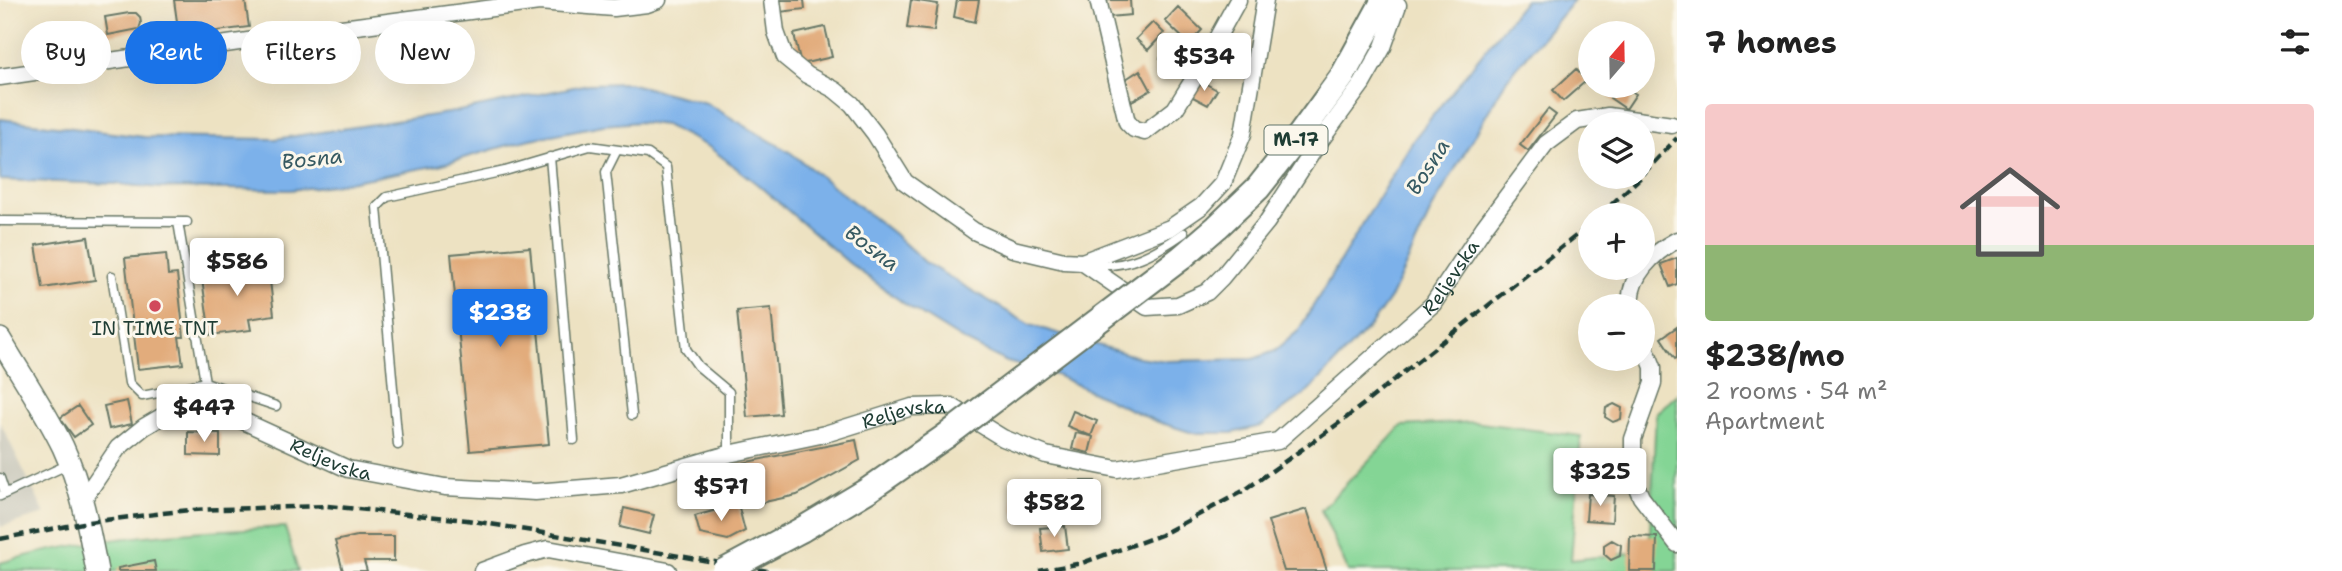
<!DOCTYPE html>
<meta charset="utf-8">
<style>
:root{--surface:#fff;--page:#f6f6f6;--text:#222;--muted:#767676;--line:#e0e0e0;--accent:#1a73e8}
body{margin:0;font-family:"Shantell Sans",sans-serif;background:var(--page);color:var(--text);height:100vh;display:flex;flex-direction:column;font-size:26px;white-space:nowrap}
*{box-sizing:border-box;margin:0}
p{font-size:23px;color:var(--muted)}
.icon{flex:none;width:38px;height:38px;fill:none;stroke:currentColor;stroke-width:2;stroke-linecap:round;stroke-linejoin:round}
.map{position:relative;flex:1;overflow:hidden}
.drawer{display:flex;flex-direction:column;background:var(--surface);width:665px}
.drawer>*{flex:none}
.top-card{position:absolute;left:21px;top:21px;width:665px;height:63px;display:flex;gap:14px}
.needle{width:46px;rotate:20deg}
.buttons{position:absolute;left:1578px;top:21px;display:grid;gap:14px}
.buttons a{display:grid;place-items:center;width:77px;height:77px;border-radius:50%;background:var(--surface);box-shadow:0 7px 28px #0002;font-size:35px}
.price{position:absolute;translate:-50% -60px;padding:0 16px;border-radius:7px;background:#fff;color:#222;font-size:23px;line-height:46px;filter:drop-shadow(0 2px 4px #0008)}
.price::after{content:'';position:absolute;left:50%;top:42px;width:21px;height:16px;margin-left:-10px;background:inherit;clip-path:polygon(0 0,100% 0,50% 100%)}
.price.active{background:var(--accent);color:#fff}
ul{padding:0;list-style:none}
li{display:grid;align-content:center;gap:14px;height:371px;padding:0 28px}
li+li{border-top:2px solid var(--line)}
li span{display:grid;place-items:center;height:217px;border-radius:7px;color:#555}
li>.icon{margin-inline-start:auto}
span .icon{width:126px;height:126px;fill:#fffc;stroke-width:1}
li b{font-size:30px}
h2{display:flex;justify-content:space-between;align-items:center;height:84px;padding:0 28px;font-size:30px}
.chip{padding:0 24px;border-radius:32px;background:var(--surface);box-shadow:0 7px 28px #0002;font-size:24px;line-height:63px}
.chip.active{background:var(--accent);color:#fff}
main{display:flex;flex:1;min-height:0}
.map>svg:first-child{display:block}
.industrial{fill:#c6c5b8}
.green{fill:#84d595;stroke:#528964;stroke-width:2}
.water{fill:#7bb1ea;stroke:#4d778f;stroke-width:2}
.building{fill:#e2ac7c}
.lines{fill:none;stroke-linecap:round;stroke-linejoin:round}
.service-casing{stroke:#677766;stroke-width:11}
.minor-casing{stroke:#677766;stroke-width:19}
.secondary-casing{stroke:#677766;stroke-width:24}
.primary-casing{stroke:#677766;stroke-width:28}
.service{stroke:#fff;stroke-width:8}
.minor{stroke:#fff;stroke-width:16}
.secondary{stroke:#fff;stroke-width:21}
.primary{stroke:#fff;stroke-width:24}
.rail{stroke:#1f3d34;stroke-width:4.5;stroke-dasharray:10 5;stroke-linecap:butt}
.primary-bridge-casing{stroke:#677766;stroke-width:28;stroke-linecap:butt}
.primary-bridge{stroke:#fff;stroke-width:24}
.poi-dot{fill:#d1495b;stroke:#fbf7ec;stroke-width:2.5}
.labels{text-anchor:middle;dominant-baseline:central;stroke-width:6;stroke-linejoin:round;paint-order:stroke}
.shield{fill:#fbf7ec;stroke:#61756b;stroke-width:2}
.shield-label{font-size:18px;font-weight:bold;fill:#1f3d34}
.street-label{font-size:19px;fill:#1f3d34;stroke:#fbf7ec}
.poi-label{font-size:19px;fill:#1f3d34;stroke:#fbf7ec}
.water-label{font-size:21px;font-style:italic;fill:#365a62;stroke:#fbf7ec}
</style>
<main>
<div class="map">
<svg width="1677" height="571" viewBox="0 0 1677 571">
<rect width="100%" height="100%" fill="#fbf7ec"/>
<filter id="ink" filterUnits="userSpaceOnUse"><feTurbulence type="fractalNoise" baseFrequency=".0143" numOctaves="2"/><feDisplacementMap in="SourceGraphic" scale="14" xChannelSelector="R" yChannelSelector="G"/><feConvolveMatrix kernelMatrix="1 2 1 2 8 2 1 2 1" color-interpolation-filters="sRGB"/></filter>
<filter id="wash" filterUnits="userSpaceOnUse"><feTurbulence type="fractalNoise" baseFrequency=".00686" numOctaves="4" result="noise"/><feDisplacementMap in="SourceGraphic" scale="28" xChannelSelector="R" yChannelSelector="G"/><feGaussianBlur stdDeviation="1.57" result="paint"/><feColorMatrix in="noise" values="0 0 0 0 0 0 0 0 0 0 0 0 0 0 0 0 0 1.4 0 .05"/><feComposite in="paint" operator="in"/></filter>
<g filter="url(#wash)">
<rect width="100%" height="100%" fill="#ede2c2"/>
<!-- industrial -->
<path class="industrial" d="M0,422L45,514L0,527Z"/>
<!-- green -->
<path class="green" d="M1677,395V571H1348L1321,510L1402,426L1473,422L1581,436L1571,560L1649,551L1656,413Z
M285,527L298,571H0V563C91,536 190,531 285,527Z"/>
<!-- water -->
<path class="water" d="M1525,0H1574L1507,79L1432,209L1392,295L1370,326L1309,391L1261,426L1232,433H1193L1155,421L1056,375L1007,362L961,339L906,305L849,263L757,184L709,147L665,125L639,122L603,125L526,140L439,165L332,185L290,190L161,188L114,184L0,180V119L144,137L275,139L454,112L588,84L628,83L706,103L791,153L894,234L926,263L1030,325L1138,357L1167,361L1253,359L1275,351L1298,331L1414,139Z"/>
<g id="blocks">
<!-- building -->
<path class="building" d="M174,0H245L249,27L179,36Z
M779,0H804L805,9L780,12Z
M911,0L938,4L934,31L907,28Z
M957,0H979L975,22L954,17Z
M1107,0H1130L1131,15L1109,17Z
M1178,7L1202,30L1189,44L1165,21Z
M129,13H136L140,17L141,23L139,29L108,35L105,17Z
M1153,22L1164,33L1148,50L1136,39Z
M68,25L71,40L52,44L54,51L40,54L37,39L42,30Z
M825,27L832,57L801,64L794,34Z
M1175,40L1188,51L1173,68L1160,58Z
M1576,69L1586,81L1563,101L1553,90Z
M1140,70L1151,90L1132,101L1123,86L1128,83L1126,79Z
M1199,80L1217,90L1208,105L1191,96Z
M1618,86H1623L1636,94L1626,109L1610,98Z
M1548,109L1556,115L1528,151L1520,145Z
M88,237L95,280L43,288L36,245Z
M530,247L549,444L470,451L451,254Z
M166,254L168,275L177,274L184,337H179L183,364L138,369L125,258Z
M1677,258V284L1670,287L1661,264Z
M268,264L274,315L249,319L251,330L210,335L201,272Z
M771,308L781,414L747,417L737,311Z
M1677,327V358L1675,359L1661,338Z
M127,401L132,424L109,429L104,406Z
M1614,404L1622,408L1621,419L1613,422L1605,417L1606,408Z
M78,406L91,425L74,437L60,418Z
M1073,411L1097,421L1091,436L1093,437L1089,453L1072,449L1076,433L1091,436L1067,426Z
M188,432L220,433V456L188,455Z
M856,440L860,460L797,495L755,504L748,477L704,486L702,471Z
M1048,481H1095V507H1047Z
M1028,488L1029,512L1014,513L1013,489Z
M1588,494L1614,496L1612,522L1586,520Z
M738,504L745,531L728,540L700,534L695,516Z
M624,508L654,515L649,534L620,527Z
M1307,509L1327,571H1284L1268,521Z
M1065,526L1068,549L1043,552L1040,528Z
M357,536H394V561H364L367,571H343L335,541Z
M1630,536L1657,537L1656,571H1629Z
M1612,540L1621,545L1620,556L1611,560L1604,554V545Z
M154,561L156,571H118V568Z"/>
</g>
</g>
<g filter="url(#ink)">
<use href="#blocks" fill-opacity="0" stroke="#677766" stroke-width="2"/>
<g class="lines">
<defs>
<path id="service" d="M617,150L606,172L632,415
M550,157L574,440
M0,221L187,222
M1092,264C1126,270 1157,252 1184,233
M112,276L129,383L142,396L163,392
M205,382L276,406
M168,413L163,392L205,382L178,222
M398,445L377,207L387,197L505,171L590,146L648,154L666,167L686,349L698,366L729,392V454
M0,478L5,493
M0,496L67,465"/>
<g id="minor">
<path d="M772,0L776,32L785,57L807,75L835,90L852,104L875,134L905,182L974,231L1013,249L1064,261L1082,262L1147,307L1178,305L1207,292L1222,277L1267,222L1315,148L1362,84L1383,47L1398,5"/>
<path d="M1098,0L1127,122L1134,129L1145,132L1175,109L1200,69L1238,0"/>
<path d="M0,77L281,36L539,2L614,8L647,4L658,0"/>
<path d="M1082,262L1170,228L1202,206L1223,183L1243,134L1265,0"/>
<path d="M1631,306C1627,277 1654,252 1677,240"/>
<path d="M1643,342L1653,367V383L1633,439V478L1641,497L1677,544"/>
<path id="s1" d="M82,501L118,448L144,427L168,413L188,408L226,413L348,469L445,487L535,492L621,485L729,454L825,434L912,407L951,406L1003,438L1046,455L1117,469L1278,441L1433,304L1484,227L1546,144L1577,121L1608,116L1672,125"/>
<path d="M482,571L525,555L548,549L668,571"/>
</g>
<path id="secondary" d="M0,339C21,375 45,410 63,447C81,486 89,529 97,571"/>
<path id="primary" d="M1181,258L1217,227L1258,188L1299,136L1342,77L1384,0
M801,530L868,490L946,436"/>
</defs>
<!-- service casing -->
<use href="#service" class="service-casing"/>
<!-- minor casing -->
<use href="#minor" class="minor-casing"/>
<!-- secondary casing -->
<use href="#secondary" class="secondary-casing"/>
<!-- primary casing -->
<use href="#primary" class="primary-casing"/>
<!-- service -->
<use href="#service" class="service"/>
<!-- minor -->
<use href="#minor" class="minor"/>
<!-- secondary -->
<use href="#secondary" class="secondary"/>
<!-- primary -->
<use href="#primary" class="primary"/>
<!-- rail -->
<path class="rail" d="M1643,174L1677,138
M1600,215L1641,177
M0,539L88,522L189,510L327,506L467,520L768,571
M1039,571L1082,563L1161,535L1245,490L1346,418L1591,224"/>
<defs>
<path id="primary-bridge" d="M946,436L1181,258
M724,571L801,530"/>
</defs>
<!-- primary-bridge casing -->
<use href="#primary-bridge" class="primary-bridge-casing"/>
<!-- primary-bridge -->
<use href="#primary-bridge" class="primary-bridge"/>
</g>
</g>
<!-- markers -->
<circle class="poi-dot" cx="155" cy="306" r="7"/>
<g class="labels">
<!-- shield labels -->
<rect class="shield" x="1264.5" y="125.5" width="63" height="29" rx="5"/>
<g class="shield-label">
<text x="1296" y="140">M-17</text>
</g>
<!-- street labels -->
<g class="street-label">
<text stroke="none"><textPath href="#s1" startOffset="1516">Reljevska</textPath></text>
<text stroke="none"><textPath href="#s1" startOffset="886">Reljevska</textPath></text>
<text stroke="none"><textPath href="#s1" startOffset="299">Reljevska</textPath></text>
</g>
<!-- poi labels -->
<g class="poi-label">
<text x="155" y="328">IN TIME TNT</text>
</g>
<!-- water labels -->
<g class="water-label">
<text transform="translate(312 159) rotate(-6)">Bosna</text>
<text transform="translate(1428 167) rotate(-57)">Bosna</text>
<text transform="translate(872 248) rotate(37)">Bosna</text>
</g>
</g>
</svg>
<div class="buttons">
<a><svg class="needle" viewBox="-14 -14 28 28"><path d="M0-13l5 13h-10z" fill="#e53935"/><path d="M0 13l5-13h-10z" fill="#767676"/></svg></a>
<a><svg class="icon" aria-label="layers" viewBox="0 0 24 24"><path d="M12 4l9 5-9 5-9-5zM3 14l9 5 9-5"/></svg></a>
<a>+</a>
<a>−</a>
</div>
<b class="price" style="left:1204px;top:93px">$534</b>
<b class="price" style="left:237px;top:298px">$586</b>
<b class="price active" style="left:500px;top:349px">$238</b>
<b class="price" style="left:204px;top:444px">$447</b>
<b class="price" style="left:1600px;top:508px">$325</b>
<b class="price" style="left:721px;top:523px">$571</b>
<b class="price" style="left:1054px;top:539px">$582</b>
<div class="top-card">
<a class="chip">Buy</a>
<a class="chip active">Rent</a>
<a class="chip">Filters</a>
<a class="chip">New</a>
</div>
</div>
<section class="drawer">
<h2>7 homes<svg class="icon" aria-label="filters" viewBox="0 0 24 24"><path d="M4 7h16M4 17h16"/><circle cx="9" cy="7" r="2"/><circle cx="15" cy="17" r="2"/></svg></h2>
<ul>
<li><span style="background:linear-gradient(#f6c9c9 65%,#8fb573 0)"><svg class="icon" aria-label="home" viewBox="0 0 24 24"><path d="M3 11l9-7 9 7M6 9v11h12V9"/></svg></span><div><b>$238/mo</b><p>2 rooms · 54 m²</p><p>Apartment</p></div></li>
</ul>
</section>
</main>
